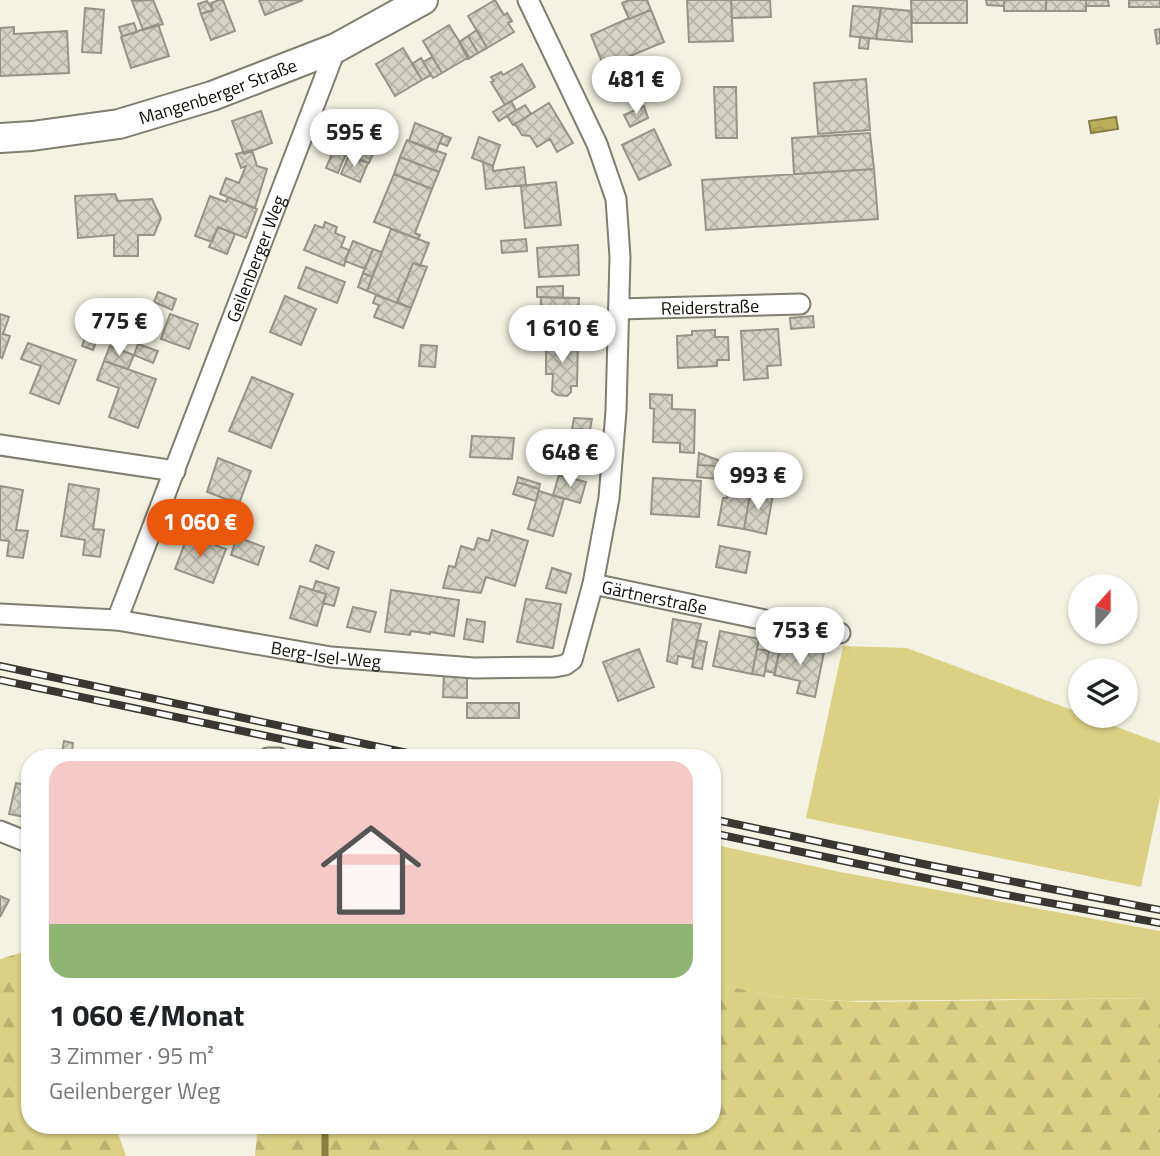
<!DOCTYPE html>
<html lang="de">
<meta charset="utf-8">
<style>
:root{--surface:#fff;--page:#f2f2f2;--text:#202124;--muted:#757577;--accent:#ea580c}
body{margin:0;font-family:"Titillium Web",sans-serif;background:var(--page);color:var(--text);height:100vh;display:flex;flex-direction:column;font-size:26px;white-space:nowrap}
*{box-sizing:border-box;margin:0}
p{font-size:23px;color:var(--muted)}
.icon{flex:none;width:38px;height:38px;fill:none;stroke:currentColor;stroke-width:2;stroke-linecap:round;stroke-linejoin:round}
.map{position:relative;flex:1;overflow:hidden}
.sheet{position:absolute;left:21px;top:749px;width:700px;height:385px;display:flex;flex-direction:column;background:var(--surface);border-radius:28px;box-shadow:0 2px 5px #0004}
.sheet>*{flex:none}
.needle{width:46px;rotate:21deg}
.tools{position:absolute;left:1068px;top:574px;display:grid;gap:14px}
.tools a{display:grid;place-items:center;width:70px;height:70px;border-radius:50%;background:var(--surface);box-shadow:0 2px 5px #0004;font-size:35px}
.price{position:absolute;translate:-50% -60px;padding:0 16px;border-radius:24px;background:#fff;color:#222;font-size:23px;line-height:46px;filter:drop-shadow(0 2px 4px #0008)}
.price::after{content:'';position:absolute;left:50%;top:42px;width:21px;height:16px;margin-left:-10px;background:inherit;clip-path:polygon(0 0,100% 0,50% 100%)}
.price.current{background:var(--accent);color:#fff}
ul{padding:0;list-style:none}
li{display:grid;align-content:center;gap:14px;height:371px;padding:0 28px}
li span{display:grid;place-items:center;height:217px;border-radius:21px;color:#555}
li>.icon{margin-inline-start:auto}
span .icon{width:126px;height:126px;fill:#fffc;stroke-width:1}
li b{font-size:30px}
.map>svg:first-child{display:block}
.green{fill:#dad184}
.forest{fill:url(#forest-firs)}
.water{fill:url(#water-waves);stroke:#867f41;stroke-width:2}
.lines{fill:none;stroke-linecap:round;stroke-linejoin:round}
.stream{stroke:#867f41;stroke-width:7}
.building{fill:url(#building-cross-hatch);stroke:#959486;stroke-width:2}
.street-casing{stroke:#7f7e70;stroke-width:23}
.secondary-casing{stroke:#7f7e70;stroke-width:32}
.street{stroke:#fff;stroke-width:19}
.secondary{stroke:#fff;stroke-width:28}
.rail-casing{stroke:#383731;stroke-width:8}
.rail{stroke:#fff;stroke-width:5;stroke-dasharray:16;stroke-linecap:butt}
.labels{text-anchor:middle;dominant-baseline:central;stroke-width:5;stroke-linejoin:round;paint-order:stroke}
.street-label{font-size:18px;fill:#0d0c08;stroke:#fff}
</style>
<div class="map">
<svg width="1160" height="1156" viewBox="0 0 1160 1156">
<defs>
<pattern id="forest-firs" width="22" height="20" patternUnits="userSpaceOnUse" patternTransform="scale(1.75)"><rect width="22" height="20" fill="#dad184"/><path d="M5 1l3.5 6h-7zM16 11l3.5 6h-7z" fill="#bab270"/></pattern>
<pattern id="water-waves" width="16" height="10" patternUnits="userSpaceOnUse" patternTransform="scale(1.75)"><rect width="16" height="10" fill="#bab059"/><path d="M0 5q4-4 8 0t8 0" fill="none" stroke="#9f964c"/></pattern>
<pattern id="building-cross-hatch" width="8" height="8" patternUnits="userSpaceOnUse" patternTransform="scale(1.75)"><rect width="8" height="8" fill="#d6d4c5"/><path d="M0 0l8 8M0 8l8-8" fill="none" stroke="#b6b5a8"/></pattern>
</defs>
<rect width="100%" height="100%" fill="#f4f3e3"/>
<!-- green -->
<path class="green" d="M843,646L907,648L1080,713V716H1087L1160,743V797L1141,887L806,818Z
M712,844L840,872L1160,931V998L848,1001L785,998L712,983Z"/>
<!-- forest -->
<path class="forest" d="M30,950V1125H115L126,1156H0V959Z
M712,983L785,998L861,1002L1160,998V1156H255L258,1125H712Z"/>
<!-- water -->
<path class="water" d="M1116,117L1118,129L1091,133L1089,121Z"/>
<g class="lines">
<!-- stream -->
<path class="stream" d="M325,1125V1156"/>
</g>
<!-- building -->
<path class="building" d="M153,0L163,24L143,30L132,1Z
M219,0H223L235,31L211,40L201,14L213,10L211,3Z
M259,0H303L265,15Z
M495,0L504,15L507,13L512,21L508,23L514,32L487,48L468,16Z
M629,0H647L651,10L629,19L622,3Z
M687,0H731L733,41L689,42Z
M731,0H770L771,17L732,18Z
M911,0H967V23H912Z
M986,0H1004V6L987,5Z
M1004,0H1046V11H1004Z
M1046,0H1086V11H1046Z
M1086,0H1108L1109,6H1086Z
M1129,0H1160V7H1129Z
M207,1L213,10L201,14L198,4Z
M853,6L881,8L876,39L850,36Z
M85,8L104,10L101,53L82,52Z
M881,8L911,11L912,42L876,39Z
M651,10L664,42L604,67L591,35L629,18V19Z
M134,23L137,32L122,36L119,27Z
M158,24L169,56L131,68L121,37Z
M449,25L469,57L442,73L423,41Z
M14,27V34L67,31L69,73L0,76V28Z
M1160,29V43L1157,44L1155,30Z
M477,30L487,48L478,53L468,36Z
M468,36L478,53L468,59L459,42Z
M860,37L869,38L868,49L859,48Z
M403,48L422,80L395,96L376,64Z
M432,57L442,73L433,78L423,62Z
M421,58L431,75L422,80L412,64Z
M522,64L535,87L505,105L491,82L494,81L491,77L501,72L503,75Z
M664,73L670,90L651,99L644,80Z
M866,79L870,130L818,134L814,83Z
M714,87H736L737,138H716Z
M511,101L516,110L499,121L493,112Z
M549,103L573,143L557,152L550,139L537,147L530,136L522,135L515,124Z
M525,105L531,114L513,125L507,116Z
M644,106L648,118L630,127L624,115Z
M349,110L379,122L367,149L338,138L344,123L343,119Z
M261,111L272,143L244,154L232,121Z
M415,123L443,134L436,152L409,141Z
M654,129L671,165L639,180L622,145Z
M870,133L874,169L794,174L792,138Z
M443,135L451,138L447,146L440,143Z
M479,137L500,145L493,166L472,158Z
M339,138L374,151L369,163L334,149Z
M407,140L446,154L439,172L400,157Z
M334,149L346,154L338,173L326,168Z
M252,150L257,166L267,169L255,208L220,194L226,178L239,183L246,166L241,168L236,154Z
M349,155L360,160L359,162L360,160L368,163L360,182L341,174Z
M400,157L439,172L432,189L394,174Z
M483,162L493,166V171L524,167L526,185L486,189Z
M874,169L878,219L706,230L702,180Z
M394,174L432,189L415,233L420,235L418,239L374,222Z
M556,182L561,225L525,228L521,186Z
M115,194L118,201L152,199L161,218L154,235H138V256H114V235L78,238L75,196Z
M210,196L226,202L228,197L257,209L246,238L218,227L212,242L195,236Z
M325,222L337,227L335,233L345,237L341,247L349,250L344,266L304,250L315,225L323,228Z
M218,227L235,234L227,254L209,247Z
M391,229L429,243L420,266L413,263L397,303L367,291Z
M526,239L527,251L502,253L501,241Z
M353,241L373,249L365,269L345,261Z
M578,245L579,275L539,277L537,248Z
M373,249L382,252L372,277L363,273Z
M413,263L427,267L411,308L397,302Z
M306,267L345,282L337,303L298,288Z
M363,273L372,277L367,291L358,287Z
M563,286V298L537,297V287Z
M158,292L176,299L172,310L154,302Z
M376,295L411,308L403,328L374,317L379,305L373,303Z
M285,296L316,309L301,345L270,332Z
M541,297L579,298L578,329L540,328Z
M0,314L9,317L3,334L10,336L2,358L0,357Z
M170,314L198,324L189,349L161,339Z
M813,316L814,327L791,329L790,318Z
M90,325L101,329L93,350L82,346Z
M778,329L781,365L767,366L768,378L744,380L741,331Z
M715,330V337H728L729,360H717V366L678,368L677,336L692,335V331Z
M546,339L578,340L577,386H571V392L567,396L557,395L552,391L553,374H546Z
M28,343L76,360L59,404L30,393L41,366L21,359Z
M138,344L158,351L153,363L134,355Z
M421,345L437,346L435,367L419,366Z
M110,346L134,355L128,369L104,361Z
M104,361L156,379L138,428L109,417L119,388L97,380Z
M252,377L293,394L271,448L229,431Z
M650,394L672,395V409L695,410L694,453L680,452V443L653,442L654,409L650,408Z
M574,418L592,419L590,430L572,429Z
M572,433L590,435L588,446L571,444Z
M472,436L514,438L512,459L470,457Z
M699,453L718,460L717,466L698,465Z
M218,458L251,471L239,504L207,492Z
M698,465L717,466V479L697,477Z
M559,475L586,482L580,503L553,495Z
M518,477L540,484L539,489L517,482Z
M653,478L701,481L699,517L651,514Z
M517,482L539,489L536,501L513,494Z
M69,484L99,489L93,529L104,530L100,557L83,555L85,540L61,536Z
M729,485L751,489L744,529L718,525L723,498H727Z
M0,486L23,490L16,530L28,531L23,558L7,556L9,541L0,540Z
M751,489L773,494L766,534L744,529Z
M539,491L564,499L553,536L528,529Z
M492,530L528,541L515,586L486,577L481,593L443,588L449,566L455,567L461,546L474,550L478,538L489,541Z
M188,535L226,549L213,583L175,569Z
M237,537L264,547L258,565L231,555Z
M316,545L334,552L328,569L310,561Z
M720,546L750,552L746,573L716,567Z
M552,568L571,574L566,593L546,588Z
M316,581L339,588L334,606L323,603L326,594L313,590Z
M300,586L326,594L317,626L290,618Z
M391,590L459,600L454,636L430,632V634L411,631L410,635L385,632Z
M526,599L561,604L553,648L517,642Z
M353,607L376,612L370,632L347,627Z
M467,619L485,622L483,642L464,639Z
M673,619L701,624L693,659L678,656L677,664L667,661Z
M720,631L759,639L752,674L713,666Z
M697,640L707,642L702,669L692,667Z
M781,643L824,652L815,697L797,693L800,681L774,675Z
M639,649L654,687L618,701L603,662Z
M757,649L769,651L764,676L752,674Z
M769,651L779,653L775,673L765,671Z
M444,674L467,675V698L443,697Z
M467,703H519V718H467Z
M64,741L73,743L71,758H61Z
M211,751V758H191L190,753Z
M16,783L30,786V818L9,814Z
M0,896L9,900L0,917Z"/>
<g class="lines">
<defs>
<g id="street">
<path id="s1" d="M619,309L800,304"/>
<path d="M0,445L175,471"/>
<path id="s2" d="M593,584L765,620L840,633"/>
<path id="s3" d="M0,614L117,620L331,657L474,668L554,667L565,665L572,660L593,584L609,498L616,411L620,257L616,199L597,144L528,0"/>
<path id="s4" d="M117,620L336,48"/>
<path d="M268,758H279"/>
<path d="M0,831L30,843"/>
</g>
<g id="secondary">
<path id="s5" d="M0,138L32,136L119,124L212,96L336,48L423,0"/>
</g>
</defs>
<!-- street casing -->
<use href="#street" class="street-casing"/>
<!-- secondary casing -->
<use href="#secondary" class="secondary-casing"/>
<!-- street -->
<use href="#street" class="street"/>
<!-- secondary -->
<use href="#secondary" class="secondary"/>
<defs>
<path id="rail" d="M0,666L431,758
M0,680L371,758
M712,819L928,865L1160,910
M712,833L1001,894L1160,923"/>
</defs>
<!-- rail casing -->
<use href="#rail" class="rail-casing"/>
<!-- rail -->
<use href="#rail" class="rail"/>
</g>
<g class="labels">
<!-- street labels -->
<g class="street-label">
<text stroke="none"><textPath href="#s5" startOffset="224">Mangenberger Straße</textPath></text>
<text stroke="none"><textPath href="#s4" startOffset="387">Geilenberger Weg</textPath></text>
<text stroke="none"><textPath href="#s1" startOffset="91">Reiderstraße</textPath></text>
<text stroke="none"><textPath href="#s2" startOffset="63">Gärtnerstraße</textPath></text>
<text stroke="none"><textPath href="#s3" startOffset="329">Berg-Isel-Weg</textPath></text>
</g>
</g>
</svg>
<div class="tools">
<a><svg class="needle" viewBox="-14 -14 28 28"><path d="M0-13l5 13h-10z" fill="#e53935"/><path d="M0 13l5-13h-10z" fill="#757577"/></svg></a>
<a><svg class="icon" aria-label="layers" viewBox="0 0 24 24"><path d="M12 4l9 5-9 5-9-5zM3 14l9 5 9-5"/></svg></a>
</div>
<b class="price" style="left:636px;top:116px">481 €</b>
<b class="price" style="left:354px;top:169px">595 €</b>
<b class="price" style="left:119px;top:358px">775 €</b>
<b class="price" style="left:562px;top:365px">1 610 €</b>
<b class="price" style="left:570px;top:489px">648 €</b>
<b class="price" style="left:758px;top:512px">993 €</b>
<b class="price current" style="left:200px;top:559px">1 060 €</b>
<b class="price" style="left:800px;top:667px">753 €</b>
<section class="sheet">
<ul>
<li><span style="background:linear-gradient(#f6c9c9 75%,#8fb573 0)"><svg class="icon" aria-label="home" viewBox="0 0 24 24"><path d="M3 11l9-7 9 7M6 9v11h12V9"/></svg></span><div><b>1 060 €/Monat</b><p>3 Zimmer · 95 m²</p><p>Geilenberger Weg</p></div></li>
</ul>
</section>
</div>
